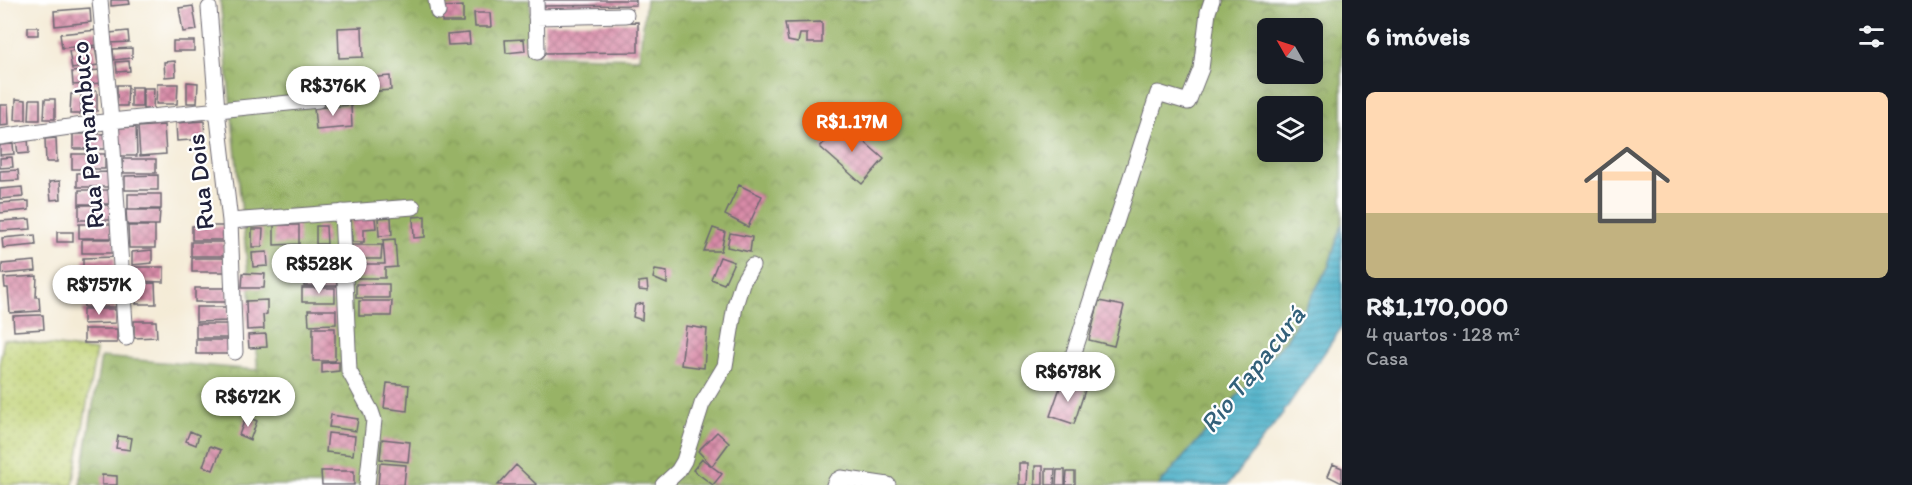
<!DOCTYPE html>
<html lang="pt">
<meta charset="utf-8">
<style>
:root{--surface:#171b24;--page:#242831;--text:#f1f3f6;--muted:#9ea1a6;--accent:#ea580c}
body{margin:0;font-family:Itim,sans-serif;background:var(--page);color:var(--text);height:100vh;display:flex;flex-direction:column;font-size:22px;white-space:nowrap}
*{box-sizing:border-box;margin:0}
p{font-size:20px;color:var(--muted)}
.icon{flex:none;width:33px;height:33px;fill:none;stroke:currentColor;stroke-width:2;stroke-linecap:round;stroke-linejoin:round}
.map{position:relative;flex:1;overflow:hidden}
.sheet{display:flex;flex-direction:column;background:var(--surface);width:570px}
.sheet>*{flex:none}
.needle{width:39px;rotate:309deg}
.controls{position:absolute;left:1257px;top:18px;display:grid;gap:12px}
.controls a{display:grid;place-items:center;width:66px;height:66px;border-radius:9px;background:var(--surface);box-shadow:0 3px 15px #0003;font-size:30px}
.price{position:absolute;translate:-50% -51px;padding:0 14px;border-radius:21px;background:#fff;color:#222;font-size:20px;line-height:39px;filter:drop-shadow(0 2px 3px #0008)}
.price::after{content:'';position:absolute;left:50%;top:36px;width:18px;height:14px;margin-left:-9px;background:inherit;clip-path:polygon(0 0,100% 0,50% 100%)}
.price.current{background:var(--accent);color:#fff}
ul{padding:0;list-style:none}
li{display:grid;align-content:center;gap:12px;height:318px;padding:0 24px}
li span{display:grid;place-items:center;height:186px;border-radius:9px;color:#555}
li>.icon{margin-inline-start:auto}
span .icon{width:108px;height:108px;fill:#fffc;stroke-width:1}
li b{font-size:26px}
h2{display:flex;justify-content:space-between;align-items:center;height:72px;padding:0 24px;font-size:26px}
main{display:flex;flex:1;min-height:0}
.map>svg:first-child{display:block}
.green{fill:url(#green-dots);stroke:#717a58;stroke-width:1.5}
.forest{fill:url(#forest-crowns);stroke:#5d6a50;stroke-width:1.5;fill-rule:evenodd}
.water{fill:url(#water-rules);stroke:#356881;stroke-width:1.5}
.building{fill:url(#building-cross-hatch)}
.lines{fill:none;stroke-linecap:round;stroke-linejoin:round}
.minor-casing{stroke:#6c6871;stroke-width:17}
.minor{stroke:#fff;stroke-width:15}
.labels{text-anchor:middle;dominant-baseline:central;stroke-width:4.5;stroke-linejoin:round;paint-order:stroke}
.street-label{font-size:26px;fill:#22223b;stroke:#fff}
.water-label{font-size:27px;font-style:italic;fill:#33617a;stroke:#fff}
</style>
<main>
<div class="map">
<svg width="1342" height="485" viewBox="0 0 1342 485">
<defs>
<pattern id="green-dots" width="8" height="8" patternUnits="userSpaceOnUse" patternTransform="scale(1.5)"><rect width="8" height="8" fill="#c0d174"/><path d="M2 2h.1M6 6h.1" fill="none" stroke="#a5b365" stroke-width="1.8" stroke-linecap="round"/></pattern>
<pattern id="forest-crowns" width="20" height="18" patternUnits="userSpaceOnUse" patternTransform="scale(1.5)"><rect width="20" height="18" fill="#98b366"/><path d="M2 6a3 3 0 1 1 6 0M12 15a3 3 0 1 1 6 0" fill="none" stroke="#7c9155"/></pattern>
<pattern id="water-rules" width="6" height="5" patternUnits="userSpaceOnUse" patternTransform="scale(1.5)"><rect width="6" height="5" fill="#48afc7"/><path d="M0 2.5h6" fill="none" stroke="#3c8ea3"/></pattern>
<pattern id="building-cross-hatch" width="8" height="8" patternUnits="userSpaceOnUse" patternTransform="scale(1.5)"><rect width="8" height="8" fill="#d88ba7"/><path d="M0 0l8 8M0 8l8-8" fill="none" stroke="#af7189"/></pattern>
</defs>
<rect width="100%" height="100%" fill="#fff"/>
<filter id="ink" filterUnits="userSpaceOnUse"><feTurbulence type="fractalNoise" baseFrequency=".0167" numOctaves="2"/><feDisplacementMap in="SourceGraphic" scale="12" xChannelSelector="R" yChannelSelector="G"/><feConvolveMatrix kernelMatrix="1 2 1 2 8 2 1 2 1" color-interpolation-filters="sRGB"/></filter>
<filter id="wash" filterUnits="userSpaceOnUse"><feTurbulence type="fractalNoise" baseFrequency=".008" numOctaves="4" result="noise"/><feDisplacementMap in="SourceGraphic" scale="24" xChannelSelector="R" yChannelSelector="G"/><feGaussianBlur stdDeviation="1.35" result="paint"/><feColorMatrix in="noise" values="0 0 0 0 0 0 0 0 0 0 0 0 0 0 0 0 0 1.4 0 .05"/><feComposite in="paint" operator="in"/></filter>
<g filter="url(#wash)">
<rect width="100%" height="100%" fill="#f4ebd6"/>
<!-- green -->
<path class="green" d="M4,339L96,351L73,485H0V361Z"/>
<!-- forest -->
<path class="forest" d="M220,0H530L532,55L639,58L646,0H1342V224L1328,268L1287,339L1159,485H80L101,357L258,370ZM1268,28H1312V74H1268ZM1268,106H1312V152H1268Z"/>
<!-- water -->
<path class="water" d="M1342,224V327L1283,413L1228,485H1159L1287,339L1328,268Z"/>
<g id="blocks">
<!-- building -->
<path class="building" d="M111,0H129L130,4L111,6Z
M543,0H636V5L543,6Z
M193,6L197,30L183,32L179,8Z
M463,6V22H442L441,7Z
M90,8L91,22L55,26L54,11Z
M474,13H490L491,27H475Z
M638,22V52L544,53V23Z
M822,22V43H807V34H800L798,43L788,41L785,23Z
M28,27H38V35H28Z
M362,27L363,57L339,58L338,28Z
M97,30L98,45L62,48L60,34Z
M128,31L129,42L110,43V33Z
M469,33L470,44L448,45L447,35Z
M524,39L525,51L506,53L505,40Z
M173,41H194V51H173Z
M95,47L98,65L72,69L69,51Z
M132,48V58L114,60L113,49Z
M129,61L130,71L117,72L116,62Z
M175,61L176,76L165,77L164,62Z
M101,70L103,83L73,85L72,72Z
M390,76L391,90L367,92L366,78Z
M187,82L198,83L197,103H187Z
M157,84H178L177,104H156Z
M117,85H128L127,106H117Z
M131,87H142V107H131Z
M143,88H154L153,109H143Z
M86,91H97V111H86Z
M71,94H81V114H70Z
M16,99L26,100V120H15Z
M30,99H40V120H29Z
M45,99H55V119H44Z
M0,105H8L9,125L0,126Z
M351,105L352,127L316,130L314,108Z
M204,121L205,139L177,141L176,123Z
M842,122L884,159L862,184L820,147Z
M164,125L166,154L140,156L138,127Z
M136,127L137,156H118L117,128Z
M73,134H106V149H73Z
M28,138L29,153L18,154L16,139Z
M56,138L57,162H46L45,139Z
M13,144L14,154L0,155V145Z
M72,154H105V169H72Z
M12,157L13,167L0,168V158Z
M123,159H156V173H123Z
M18,170L19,180L0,181V171Z
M110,172V187H77V173Z
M158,175V190H125V176Z
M60,181L61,199L51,200L49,182Z
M739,185L762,196L748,227L725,215Z
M22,187L23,197L0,199V189Z
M79,190H112L111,204H79Z
M128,194H161V209H128Z
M29,201V210L0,213V203Z
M79,205H112V220H79Z
M126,210H160L159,225H127Z
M425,216V237L414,238L413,217Z
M391,217L392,235L379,236L378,218Z
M351,218H375L376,228L364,229V242H352Z
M30,219L31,229L0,231V221Z
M79,224H112V238H79Z
M274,225H299V244L274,245Z
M128,226H155V248H129Z
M192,226H225V240H192Z
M316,226H326L327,244H316Z
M713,228L725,232L721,251H704Z
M252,229H263L262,247H252Z
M57,232H73V242H57Z
M730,233L752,237L750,252L727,247Z
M35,235L36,245L3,248L2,238Z
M82,239H115V253H82Z
M395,239L397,267L385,268V278H353L352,264H385L383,240Z
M191,242H224V256H191Z
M348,245H382L381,259H349Z
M152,250V263L132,265V252Z
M267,252L268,266L253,267L252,253Z
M302,255H336V269H303Z
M115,257V272H83V258Z
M720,257L734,262L724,284L711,279Z
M192,258H225V272H192Z
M287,260L299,261V268H287Z
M35,261L36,271L2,274V264Z
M131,267H164V282L131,281Z
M655,270L667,272V284L653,278Z
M304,272H337V286H304Z
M243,273L265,274L264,288H242Z
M37,276L36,297H39L40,311L10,313L8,288H5L4,278Z
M84,277H117L116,291H84Z
M647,281L648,291L639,290V282Z
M155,283L156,304H136V284Z
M356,284H389V298H356Z
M195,288H228V302H195Z
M302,288H335V302H302Z
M116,292V307H84L83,293Z
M267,300V314L263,315L264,329L247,330L246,301Z
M359,301H392L391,316H359Z
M1099,301L1124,306L1114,346L1089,340Z
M643,303L642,320L633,317L635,305Z
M196,307H229V321L196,322Z
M83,309H115V323L83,324Z
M308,310H336V324L309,325Z
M40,315H43L44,329L14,331L13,316Z
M134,321H156L157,337L134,338Z
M196,324H229V338H196Z
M686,326L707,329L704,368L681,365Z
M313,328H335V361H313Z
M84,329H117V343H84Z
M266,334L267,347L249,348L248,335Z
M196,340H229L228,354H196Z
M339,362V371L322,373V363Z
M1062,382L1085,390L1074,424L1050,416Z
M387,383L409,385L407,411L384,408Z
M331,415L358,419L356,431L329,427Z
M246,416L257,421L250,440L239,435Z
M190,431L199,435L196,445L186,441Z
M717,432L729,443L712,466L698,451Z
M328,433L355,436L353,455L326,452Z
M118,436L132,438L130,450L116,448Z
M382,439L410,442L408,462L380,459Z
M210,446L221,450L213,470L203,466Z
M702,459L722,474L713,485L693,470Z
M380,463L406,465L404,485H378Z
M1019,463H1028L1027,485H1019Z
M1333,464L1342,468V483L1328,476Z
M516,465L537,485H498Z
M1035,466H1043V485H1035Z
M1046,469H1055L1054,485H1046Z
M1057,470H1065V485H1056Z
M321,471H354V485H322Z
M1067,472H1075V485H1066Z
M102,475L117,476V485H102Z"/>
</g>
</g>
<g filter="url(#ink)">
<use href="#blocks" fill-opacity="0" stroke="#6c6871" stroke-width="1.5"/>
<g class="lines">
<defs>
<path id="minor" d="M100,0L111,121L126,338
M436,0L438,12
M536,0L537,52
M209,8L217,110L230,221L235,352
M536,17L626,15
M0,137L111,121L318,100
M342,212L349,371L371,411L374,420L367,485
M230,221L413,207
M1067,374L1158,93L1188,102L1201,69L1208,12L1212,0
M663,485L678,471L684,461L702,404L725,366L735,306L742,283L752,266
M834,485L836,481L841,478L888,485"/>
</defs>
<!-- minor casing -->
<use href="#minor" class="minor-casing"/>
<!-- minor -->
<use href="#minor" class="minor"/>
</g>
</g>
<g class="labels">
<!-- street labels -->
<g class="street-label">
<text transform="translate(87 135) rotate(-95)">Rua Pernambuco</text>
<text transform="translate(200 182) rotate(-96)">Rua Dois</text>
</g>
<!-- water labels -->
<g class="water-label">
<text transform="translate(1252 369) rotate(-52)">Rio Tapacurá</text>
</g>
</g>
</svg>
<div class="controls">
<a><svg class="needle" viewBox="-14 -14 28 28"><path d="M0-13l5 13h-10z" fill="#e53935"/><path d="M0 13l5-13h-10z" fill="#9ea1a6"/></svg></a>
<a><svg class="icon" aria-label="layers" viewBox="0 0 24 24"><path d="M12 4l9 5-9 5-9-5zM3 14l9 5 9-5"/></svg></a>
</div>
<b class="price" style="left:333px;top:117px">R$376K</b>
<b class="price current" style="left:852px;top:153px">R$1.17M</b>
<b class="price" style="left:319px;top:295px">R$528K</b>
<b class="price" style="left:99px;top:316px">R$757K</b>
<b class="price" style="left:1068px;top:403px">R$678K</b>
<b class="price" style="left:248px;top:428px">R$672K</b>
</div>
<section class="sheet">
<h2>6 imóveis<svg class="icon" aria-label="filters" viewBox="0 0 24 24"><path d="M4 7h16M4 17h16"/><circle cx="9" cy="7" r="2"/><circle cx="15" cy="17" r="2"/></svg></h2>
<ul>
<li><span style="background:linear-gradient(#ffd9b3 65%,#c2b280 0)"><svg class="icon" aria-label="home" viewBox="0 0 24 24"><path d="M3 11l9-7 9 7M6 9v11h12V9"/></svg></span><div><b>R$1,170,000</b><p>4 quartos · 128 m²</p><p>Casa</p></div></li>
</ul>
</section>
</main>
